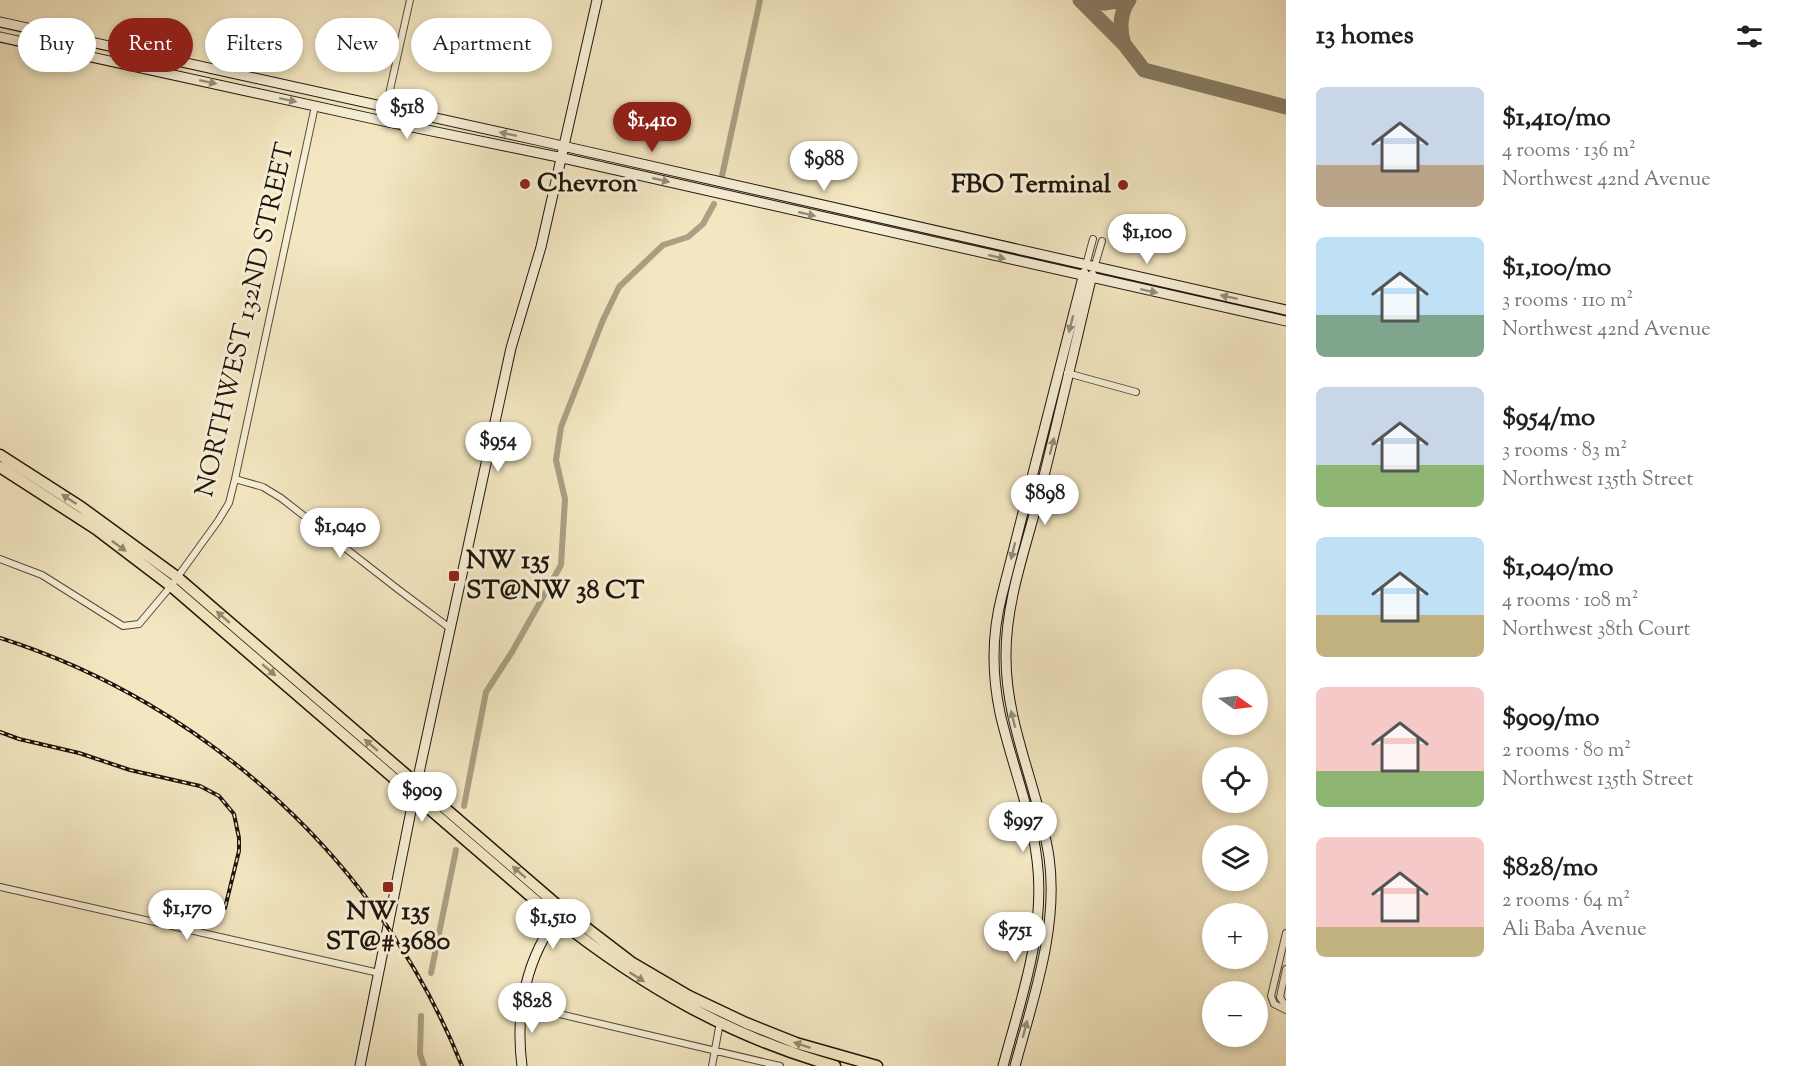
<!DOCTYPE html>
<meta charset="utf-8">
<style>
:root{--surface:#fff;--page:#f6f6f6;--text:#202124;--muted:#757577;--accent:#8f2418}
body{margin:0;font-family:"Sorts Mill Goudy",serif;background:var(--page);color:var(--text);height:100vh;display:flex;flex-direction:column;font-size:22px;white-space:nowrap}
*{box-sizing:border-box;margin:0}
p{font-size:20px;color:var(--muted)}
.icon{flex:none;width:33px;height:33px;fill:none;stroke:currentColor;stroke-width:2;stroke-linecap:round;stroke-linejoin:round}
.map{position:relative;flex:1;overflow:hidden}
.details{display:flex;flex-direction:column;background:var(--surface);width:510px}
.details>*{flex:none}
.hud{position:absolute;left:18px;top:18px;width:570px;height:54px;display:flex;gap:12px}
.needle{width:39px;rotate:104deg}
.controls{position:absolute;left:1202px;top:669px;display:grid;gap:12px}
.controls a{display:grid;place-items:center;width:66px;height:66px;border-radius:50%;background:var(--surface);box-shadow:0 3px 9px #0003;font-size:30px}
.price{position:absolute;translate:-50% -51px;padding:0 14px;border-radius:21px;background:#fff;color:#222;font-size:20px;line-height:39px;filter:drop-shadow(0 2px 3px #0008)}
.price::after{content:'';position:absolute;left:50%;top:36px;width:18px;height:14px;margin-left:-9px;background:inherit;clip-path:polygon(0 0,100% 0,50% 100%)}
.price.active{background:var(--accent);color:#fff}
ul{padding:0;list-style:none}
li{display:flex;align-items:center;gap:18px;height:150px;padding:0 30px}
li span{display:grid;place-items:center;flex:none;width:168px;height:120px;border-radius:9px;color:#555}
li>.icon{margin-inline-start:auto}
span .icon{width:72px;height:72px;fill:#fffc;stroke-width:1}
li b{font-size:26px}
h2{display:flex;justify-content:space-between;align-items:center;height:72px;padding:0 30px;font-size:26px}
.tag{padding:0 21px;border-radius:27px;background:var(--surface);box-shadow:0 3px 9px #0003;font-size:21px;line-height:54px}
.tag.active{background:var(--accent);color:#fff}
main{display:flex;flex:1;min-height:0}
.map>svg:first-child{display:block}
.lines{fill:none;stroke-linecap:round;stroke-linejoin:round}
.canal{stroke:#aba083;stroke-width:6}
.taxiway{stroke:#887e66;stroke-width:15}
.street-casing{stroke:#534a38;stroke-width:8}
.secondary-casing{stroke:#1e150a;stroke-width:11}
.primary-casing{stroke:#1e150a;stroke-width:13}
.street{stroke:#f7efd7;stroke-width:6}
.secondary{stroke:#f7efd7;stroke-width:9}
.primary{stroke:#f3e7c1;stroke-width:10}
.rail-casing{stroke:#1e150a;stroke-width:4}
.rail{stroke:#f7efd7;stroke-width:1.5;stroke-dasharray:4.5;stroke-linecap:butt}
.oneway{fill:#958d7b}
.oneway2{fill:#93886f}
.poi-dot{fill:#8f2418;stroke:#f7efd7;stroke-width:2}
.labels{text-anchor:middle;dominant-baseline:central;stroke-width:6;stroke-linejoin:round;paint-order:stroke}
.poi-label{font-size:26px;font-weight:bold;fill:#1e150a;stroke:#f7efd7;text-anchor:start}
.street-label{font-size:26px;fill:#1e150a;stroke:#f7efd7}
</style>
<main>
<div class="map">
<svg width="1286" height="1066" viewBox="0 0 1286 1066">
<rect width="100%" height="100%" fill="#f3e7c1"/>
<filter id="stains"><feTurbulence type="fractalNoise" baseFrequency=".00333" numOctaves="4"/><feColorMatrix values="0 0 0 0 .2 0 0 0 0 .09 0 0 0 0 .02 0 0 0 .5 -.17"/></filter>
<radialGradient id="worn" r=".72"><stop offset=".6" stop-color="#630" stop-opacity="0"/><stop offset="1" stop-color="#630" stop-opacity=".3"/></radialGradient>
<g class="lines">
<!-- canal -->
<path class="canal" d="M722,176L760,0
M464,806L486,692L512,652L561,565L565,499L556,460L561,427L603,320L619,287L663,245L688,237L703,224L714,204
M431,973L456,850
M421,1016L420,1054L424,1066"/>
<!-- taxiway -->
<path class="taxiway" d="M1080,0L1124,44L1144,70L1286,107
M1086,0L1105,3L1122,0
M1124,44C1119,30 1120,12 1129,0"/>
<defs>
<path id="street" d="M383,121L410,0
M1086,265L1093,239
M1094,268L1102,241
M1067,373L1136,392
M235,479L263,487L281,498L399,590L451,629
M0,559L42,575L123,626L139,624L171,586L218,521L229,503L235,479L315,106
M0,887L379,973
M1286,933L1271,996L1274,1004L1286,1010
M1286,969L1280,997L1286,1007
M521,1005L780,1066
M712,1066L720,1022"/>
<path id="secondary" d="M0,22L536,140L1286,310
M0,37L383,121L563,158L1286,321
M360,1066L414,796L511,348L541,247L597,0
M522,1066C515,1012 526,956 561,913
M1003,1066C1021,999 1046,930 1037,860C1031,810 1011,762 1000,713C992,675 992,633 1002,595L1084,273
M1015,1066C1033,999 1059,927 1049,857C1039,789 1005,725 1006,654C1006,602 1025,550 1038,500C1057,425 1074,350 1092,275"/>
<path id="primary" d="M0,455L81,507L177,577L563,910L631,962L689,996L746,1023L796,1043L877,1066
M0,467L96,529L171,586L556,918C641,985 730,1037 835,1066"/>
</defs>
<!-- street casing -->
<use href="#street" class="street-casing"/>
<!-- secondary casing -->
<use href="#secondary" class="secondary-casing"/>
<!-- primary casing -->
<use href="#primary" class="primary-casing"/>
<!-- street -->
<use href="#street" class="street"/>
<!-- secondary -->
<use href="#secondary" class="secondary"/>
<!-- primary -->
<use href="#primary" class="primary"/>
<defs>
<path id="rail" d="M0,638C208,704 381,864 462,1066
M0,732L19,739L79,753L130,770L200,786L219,796L234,814L239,838V851L225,908"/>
</defs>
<!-- rail casing -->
<use href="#rail" class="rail-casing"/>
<!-- rail -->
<use href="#rail" class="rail"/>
</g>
<!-- one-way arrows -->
<defs><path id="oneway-solid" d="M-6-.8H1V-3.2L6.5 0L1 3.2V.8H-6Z" transform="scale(1.5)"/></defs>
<g class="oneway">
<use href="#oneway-solid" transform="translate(208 82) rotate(12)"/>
<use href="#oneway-solid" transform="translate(288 100) rotate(12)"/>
<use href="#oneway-solid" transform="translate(508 134) rotate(-168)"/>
<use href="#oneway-solid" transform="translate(661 180) rotate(13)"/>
<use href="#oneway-solid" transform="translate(807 214) rotate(13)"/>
<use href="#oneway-solid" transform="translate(997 257) rotate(13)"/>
<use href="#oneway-solid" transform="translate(1149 291) rotate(12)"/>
<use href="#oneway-solid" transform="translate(1229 297) rotate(-168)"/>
<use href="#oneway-solid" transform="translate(1071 324) rotate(104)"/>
<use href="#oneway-solid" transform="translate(1052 446) rotate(-76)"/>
<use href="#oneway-solid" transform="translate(1013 551) rotate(104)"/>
<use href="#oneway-solid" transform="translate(1013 719) rotate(-104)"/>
<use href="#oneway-solid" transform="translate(1025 1029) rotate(-75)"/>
</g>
<g class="oneway2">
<use href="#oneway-solid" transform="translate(69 499) rotate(-147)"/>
<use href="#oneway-solid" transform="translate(119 546) rotate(36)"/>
<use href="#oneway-solid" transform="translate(223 617) rotate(-139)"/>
<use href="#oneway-solid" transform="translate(269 670) rotate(41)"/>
<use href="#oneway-solid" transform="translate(371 745) rotate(-139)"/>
<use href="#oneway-solid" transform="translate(519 872) rotate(-139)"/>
<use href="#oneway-solid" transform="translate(637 977) rotate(32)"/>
<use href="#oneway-solid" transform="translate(802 1045) rotate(-162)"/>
</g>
<!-- markers -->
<g class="poi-dot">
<circle cx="525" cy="184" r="6"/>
<circle cx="1123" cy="185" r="6"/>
<rect x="448" y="570" width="12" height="12" rx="3"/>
<rect x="382" y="881" width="12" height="12" rx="3"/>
</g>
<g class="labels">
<!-- poi labels -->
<g class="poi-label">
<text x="537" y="184">Chevron</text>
<text x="1111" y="185" text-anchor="end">FBO Terminal</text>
<text x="466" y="561">NW 135<tspan x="466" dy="30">ST@NW 38 CT</tspan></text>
<text x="388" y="912" text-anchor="middle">NW 135<tspan x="388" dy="30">ST@# 3680</tspan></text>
</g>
<!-- street labels -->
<g class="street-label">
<text transform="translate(246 320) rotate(-77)">NORTHWEST 132ND STREET</text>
</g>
</g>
<rect width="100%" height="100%" filter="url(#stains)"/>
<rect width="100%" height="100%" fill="url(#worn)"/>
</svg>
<div class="controls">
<a><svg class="needle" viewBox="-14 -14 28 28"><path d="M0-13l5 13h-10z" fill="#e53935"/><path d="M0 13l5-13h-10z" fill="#757577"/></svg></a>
<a><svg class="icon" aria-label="locate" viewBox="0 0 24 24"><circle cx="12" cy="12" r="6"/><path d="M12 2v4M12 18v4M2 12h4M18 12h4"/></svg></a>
<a><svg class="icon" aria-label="layers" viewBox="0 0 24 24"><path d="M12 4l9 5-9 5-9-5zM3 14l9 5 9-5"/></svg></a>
<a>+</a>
<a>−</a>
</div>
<b class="price" style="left:407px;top:140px">$518</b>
<b class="price active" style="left:652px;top:153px">$1,410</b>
<b class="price" style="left:824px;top:192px">$988</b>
<b class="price" style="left:1147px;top:265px">$1,100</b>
<b class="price" style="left:498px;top:473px">$954</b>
<b class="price" style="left:1045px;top:526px">$898</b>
<b class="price" style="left:340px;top:559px">$1,040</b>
<b class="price" style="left:422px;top:823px">$909</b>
<b class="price" style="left:1023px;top:853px">$997</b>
<b class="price" style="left:187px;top:941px">$1,170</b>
<b class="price" style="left:553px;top:950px">$1,510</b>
<b class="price" style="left:1015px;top:963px">$751</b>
<b class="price" style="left:532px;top:1034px">$828</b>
<div class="hud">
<a class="tag">Buy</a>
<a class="tag active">Rent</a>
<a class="tag">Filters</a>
<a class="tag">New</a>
<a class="tag">Apartment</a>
</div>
</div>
<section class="details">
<h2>13 homes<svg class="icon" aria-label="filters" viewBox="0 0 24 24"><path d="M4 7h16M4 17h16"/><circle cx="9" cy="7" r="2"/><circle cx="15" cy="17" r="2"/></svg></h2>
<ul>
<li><span style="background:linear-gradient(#c9d6e8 65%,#b9a48a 0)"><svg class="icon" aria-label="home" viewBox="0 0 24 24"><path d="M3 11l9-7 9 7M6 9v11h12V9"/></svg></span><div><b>$1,410/mo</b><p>4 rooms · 136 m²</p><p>Northwest 42nd Avenue</p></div></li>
<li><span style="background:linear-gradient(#bfe0f5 65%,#7fa58c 0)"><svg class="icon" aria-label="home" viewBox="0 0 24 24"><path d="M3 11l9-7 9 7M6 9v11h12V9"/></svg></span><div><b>$1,100/mo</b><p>3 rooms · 110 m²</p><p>Northwest 42nd Avenue</p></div></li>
<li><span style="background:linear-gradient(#c9d6e8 65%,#8fb573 0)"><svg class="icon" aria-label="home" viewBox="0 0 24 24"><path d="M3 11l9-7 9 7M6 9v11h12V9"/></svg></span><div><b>$954/mo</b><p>3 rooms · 83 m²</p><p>Northwest 135th Street</p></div></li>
<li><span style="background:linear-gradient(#bfe0f5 65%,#c2b280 0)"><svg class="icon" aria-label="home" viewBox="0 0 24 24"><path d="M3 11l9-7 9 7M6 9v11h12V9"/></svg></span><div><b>$1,040/mo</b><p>4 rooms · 108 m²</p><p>Northwest 38th Court</p></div></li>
<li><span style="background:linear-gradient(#f6c9c9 70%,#8fb573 0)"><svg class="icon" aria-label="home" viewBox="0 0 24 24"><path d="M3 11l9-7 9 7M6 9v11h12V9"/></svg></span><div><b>$909/mo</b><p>2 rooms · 80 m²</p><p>Northwest 135th Street</p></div></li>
<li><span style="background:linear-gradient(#f6c9c9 75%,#c2b280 0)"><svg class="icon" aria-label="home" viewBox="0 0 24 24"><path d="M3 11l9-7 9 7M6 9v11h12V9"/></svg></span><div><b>$828/mo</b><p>2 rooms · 64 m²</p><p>Ali Baba Avenue</p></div></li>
</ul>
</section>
</main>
